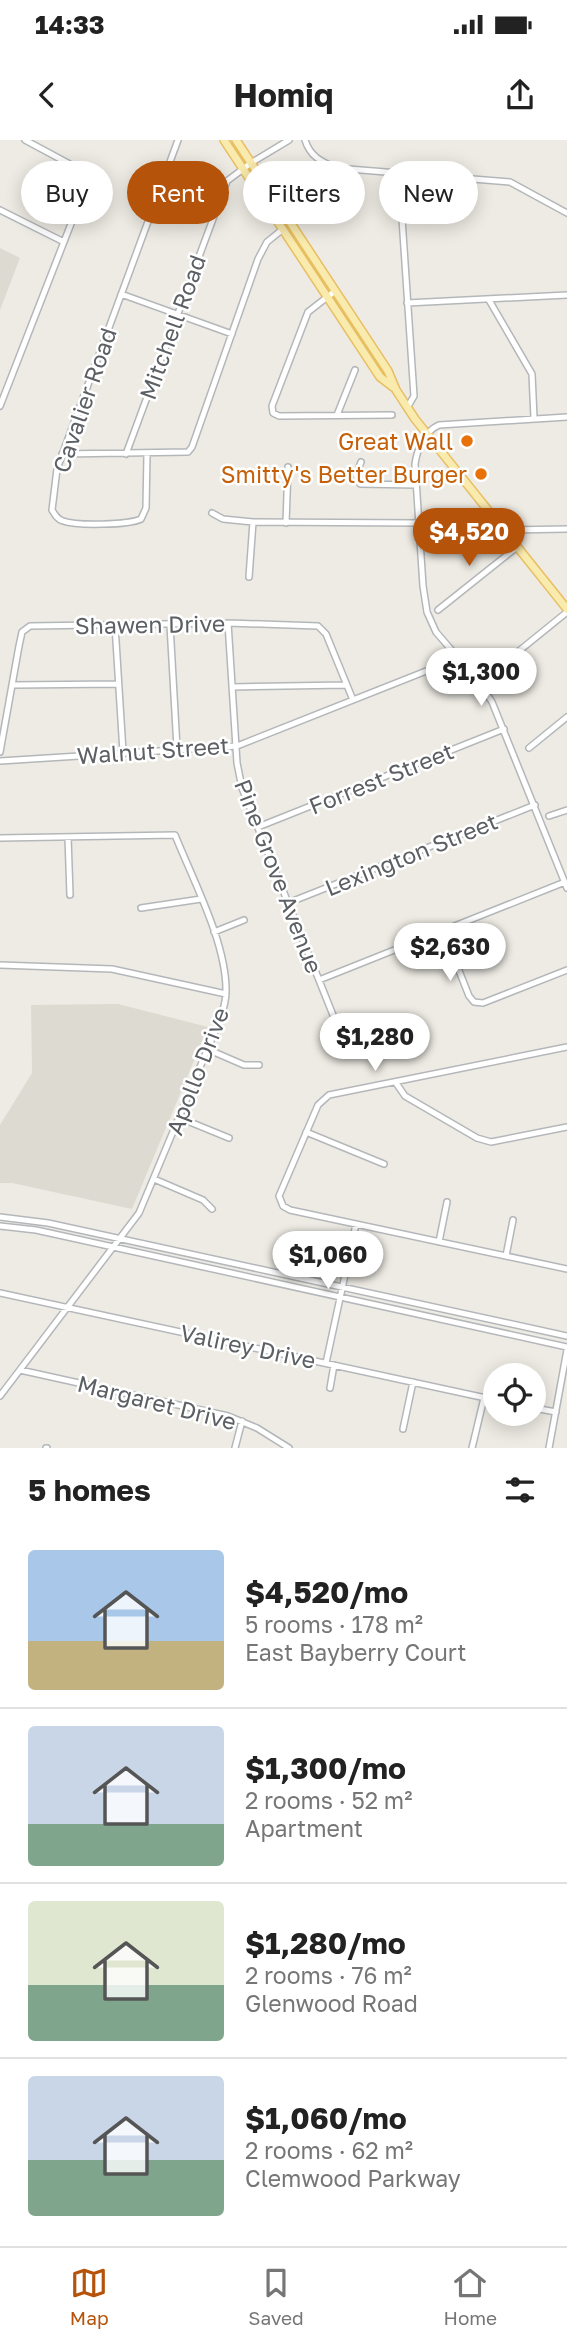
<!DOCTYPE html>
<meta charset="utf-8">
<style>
:root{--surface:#fff;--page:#f6f6f6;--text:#222;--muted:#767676;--line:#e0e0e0;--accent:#b45309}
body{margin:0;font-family:"Golos Text",sans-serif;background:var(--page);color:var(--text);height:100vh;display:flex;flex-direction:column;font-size:26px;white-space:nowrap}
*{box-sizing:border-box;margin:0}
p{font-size:23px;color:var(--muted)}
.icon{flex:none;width:38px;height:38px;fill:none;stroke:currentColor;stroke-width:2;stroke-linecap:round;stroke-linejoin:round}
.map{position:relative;height:1308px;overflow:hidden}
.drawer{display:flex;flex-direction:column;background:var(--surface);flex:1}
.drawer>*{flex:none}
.hud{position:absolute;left:21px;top:21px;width:525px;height:63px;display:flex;gap:14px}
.controls{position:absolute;left:483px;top:1223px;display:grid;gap:14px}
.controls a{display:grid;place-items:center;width:63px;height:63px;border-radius:50%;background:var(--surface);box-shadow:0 4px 18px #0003;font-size:35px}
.price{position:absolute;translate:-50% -60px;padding:0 16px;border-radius:24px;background:#fff;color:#222;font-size:23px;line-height:46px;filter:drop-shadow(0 2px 4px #0008)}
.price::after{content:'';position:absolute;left:50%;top:42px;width:21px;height:16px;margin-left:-10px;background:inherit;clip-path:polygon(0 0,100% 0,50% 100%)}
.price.current{background:var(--accent);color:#fff}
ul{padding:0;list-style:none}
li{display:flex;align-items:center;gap:21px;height:175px;padding:0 28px}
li+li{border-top:2px solid var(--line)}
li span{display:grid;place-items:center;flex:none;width:196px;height:140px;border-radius:7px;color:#555}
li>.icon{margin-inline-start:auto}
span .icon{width:84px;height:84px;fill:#fffc;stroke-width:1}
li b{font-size:30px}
h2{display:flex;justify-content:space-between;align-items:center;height:84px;padding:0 28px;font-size:30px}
.chip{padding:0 24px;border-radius:32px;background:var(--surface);box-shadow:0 4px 18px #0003;font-size:24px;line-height:63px}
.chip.current{background:var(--accent);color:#fff}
.status{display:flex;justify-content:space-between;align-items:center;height:49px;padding:0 35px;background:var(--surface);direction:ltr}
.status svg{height:19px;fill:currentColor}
header{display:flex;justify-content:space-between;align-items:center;height:91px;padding:0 28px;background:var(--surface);font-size:32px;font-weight:700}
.dock{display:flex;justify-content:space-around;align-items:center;height:98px;border-top:2px solid var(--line);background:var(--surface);font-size:19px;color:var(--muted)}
.dock a{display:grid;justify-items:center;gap:4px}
.dock .current{color:var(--accent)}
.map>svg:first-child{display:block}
.education{fill:#dddad2}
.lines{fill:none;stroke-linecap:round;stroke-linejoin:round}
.minor-casing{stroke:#b4b7ba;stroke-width:8}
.major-casing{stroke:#e8be63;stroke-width:10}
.minor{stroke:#fff;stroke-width:5}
.major{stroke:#f9eaad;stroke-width:7}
.food-dot{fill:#e8710a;stroke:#fff;stroke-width:2.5}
.labels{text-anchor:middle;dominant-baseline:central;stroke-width:5;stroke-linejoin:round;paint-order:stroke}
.street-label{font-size:23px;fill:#5c6064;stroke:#fff}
.food-label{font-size:23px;fill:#c56008;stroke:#fff;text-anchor:end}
</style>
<div class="status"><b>14:33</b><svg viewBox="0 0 49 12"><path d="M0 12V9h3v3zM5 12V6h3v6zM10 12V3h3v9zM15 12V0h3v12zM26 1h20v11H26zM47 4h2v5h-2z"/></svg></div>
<header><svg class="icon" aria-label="back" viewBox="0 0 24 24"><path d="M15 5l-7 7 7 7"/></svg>Homiq<svg class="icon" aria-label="share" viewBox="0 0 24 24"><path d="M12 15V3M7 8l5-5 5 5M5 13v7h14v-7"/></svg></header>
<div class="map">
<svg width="567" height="1308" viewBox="0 0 567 1308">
<rect width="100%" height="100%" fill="#eeebe4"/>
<!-- education -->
<path class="education" d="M0,108L20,118L0,170Z
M118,864L208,887L132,1069L12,1043H0V985L32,933L31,865Z"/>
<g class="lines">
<defs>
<path id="minor" d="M305,0C310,16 320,21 336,28L510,42L567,73
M399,34L414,256L407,268
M0,70L64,102
M335,151L308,172L272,266L273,273L279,276L392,275
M121,154L232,194
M489,160L532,234L534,278
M407,163L567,155
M0,266L90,35L25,0
M337,275L355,230
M567,277L439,285C425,291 417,309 415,324L423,446L427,472L436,492L479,542L492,562L567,748
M62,314L188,312L192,307L258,119L267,102L283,89
M126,314L227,41L251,23L289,0
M147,314L146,368L141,379C128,385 77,386 63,381C57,379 55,375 52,370L57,329L178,0
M361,322L356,335L360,344L416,345
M212,373L223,379L253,382L419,383
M286,383L288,327
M503,390L567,389
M249,437L253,382
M438,470L517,407
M228,483L237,623L242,648L343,900
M115,485L123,612
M170,485L177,608
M488,536L567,472
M12,545L118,544
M232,547L346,545
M529,608L567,577
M0,612L19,506L22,492L30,486L228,483L318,486L326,494L353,560
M0,621L237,606L459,518
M549,676L567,670
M258,687L504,589
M68,697L70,755
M0,698L175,695C193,740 227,804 226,852C226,863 222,874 218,884L139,1073L0,1256
M288,763L535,665
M141,768L201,759
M443,790L469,856L474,862L483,863L567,830
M214,792L244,780
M0,825L112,829L226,854
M319,840L565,742
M567,907L329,955L318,965L279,1056L283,1066L290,1070L567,1129
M207,909L244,925H259
M396,943L405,956L477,998L491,1002L567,987
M180,978L229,998
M306,992L384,1024
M154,1039L203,1060L212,1069
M0,1077L48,1083L567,1196
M0,1086L36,1090L567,1207
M439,1102L447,1062
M506,1116L513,1080
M0,1153L495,1260
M326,1223L356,1084
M20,1230L228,1276L257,1288L289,1308
M330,1248L334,1225
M534,1268L556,1272
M403,1289L413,1242
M46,1308H47
M235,1308L242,1281
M472,1308L484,1258
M549,1308L567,1210"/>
<path id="major" d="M224,0L380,237L393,247
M236,0L388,231L396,250L415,279L567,469"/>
</defs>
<!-- minor casing -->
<use href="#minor" class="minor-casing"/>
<!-- major casing -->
<use href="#major" class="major-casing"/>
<!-- minor -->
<use href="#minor" class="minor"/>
<!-- major -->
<use href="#major" class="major"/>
</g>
<!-- markers -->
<g class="food-dot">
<circle cx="467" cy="301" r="7"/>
<circle cx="481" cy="334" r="7"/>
</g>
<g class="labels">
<!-- street labels -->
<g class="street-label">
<text transform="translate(172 187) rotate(-70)">Mitchell Road</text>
<text transform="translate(84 260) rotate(-71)">Cavalier Road</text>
<text transform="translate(150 484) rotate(-1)">Shawen Drive</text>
<text transform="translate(153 610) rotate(-4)">Walnut Street</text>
<text transform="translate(381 638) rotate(-22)">Forrest Street</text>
<text transform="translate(411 714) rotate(-22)">Lexington Street</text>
<text transform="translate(279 736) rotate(69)">Pine Grove Avenue</text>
<text transform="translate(197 931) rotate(-69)">Apollo Drive</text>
<text transform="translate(248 1206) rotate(12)">Valirey Drive</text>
<text transform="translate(157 1262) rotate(14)">Margaret Drive</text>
</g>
<!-- food labels -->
<g class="food-label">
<text x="453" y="301">Great Wall</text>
<text x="467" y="334">Smitty's Better Burger</text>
</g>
</g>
</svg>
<div class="controls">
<a><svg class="icon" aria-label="locate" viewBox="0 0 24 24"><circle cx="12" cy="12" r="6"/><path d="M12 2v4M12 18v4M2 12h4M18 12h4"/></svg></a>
</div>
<b class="price current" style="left:469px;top:428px">$4,520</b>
<b class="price" style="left:481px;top:568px">$1,300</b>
<b class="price" style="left:450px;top:843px">$2,630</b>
<b class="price" style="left:375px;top:933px">$1,280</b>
<b class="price" style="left:328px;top:1151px">$1,060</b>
<div class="hud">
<a class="chip">Buy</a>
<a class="chip current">Rent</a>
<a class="chip">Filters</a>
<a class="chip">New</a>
</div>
</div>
<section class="drawer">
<h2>5 homes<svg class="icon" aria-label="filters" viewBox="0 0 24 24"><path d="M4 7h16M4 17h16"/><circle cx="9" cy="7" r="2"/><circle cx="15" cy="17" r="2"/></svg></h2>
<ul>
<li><span style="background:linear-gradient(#a9c7e8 65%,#c2b280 0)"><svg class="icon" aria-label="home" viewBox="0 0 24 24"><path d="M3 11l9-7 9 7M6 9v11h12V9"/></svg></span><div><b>$4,520/mo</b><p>5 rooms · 178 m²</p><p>East Bayberry Court</p></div></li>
<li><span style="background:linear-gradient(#c9d6e8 70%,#7fa58c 0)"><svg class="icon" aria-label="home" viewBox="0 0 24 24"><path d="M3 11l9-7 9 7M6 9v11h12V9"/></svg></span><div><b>$1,300/mo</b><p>2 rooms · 52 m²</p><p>Apartment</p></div></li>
<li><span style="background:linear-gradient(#dfe7d0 60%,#7fa58c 0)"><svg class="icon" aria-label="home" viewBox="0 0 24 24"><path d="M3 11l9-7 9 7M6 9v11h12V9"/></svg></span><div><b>$1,280/mo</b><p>2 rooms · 76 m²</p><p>Glenwood Road</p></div></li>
<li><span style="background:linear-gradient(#c9d6e8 60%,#7fa58c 0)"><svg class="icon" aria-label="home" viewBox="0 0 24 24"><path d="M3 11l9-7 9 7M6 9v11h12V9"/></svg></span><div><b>$1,060/mo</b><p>2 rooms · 62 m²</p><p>Clemwood Parkway</p></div></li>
</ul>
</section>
<nav class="dock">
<a class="current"><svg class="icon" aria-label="map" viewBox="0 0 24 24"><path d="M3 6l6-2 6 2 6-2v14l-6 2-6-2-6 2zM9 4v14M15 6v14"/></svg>Map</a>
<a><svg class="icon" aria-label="saved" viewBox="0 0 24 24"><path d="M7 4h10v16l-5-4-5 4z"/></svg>Saved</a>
<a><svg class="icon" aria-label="home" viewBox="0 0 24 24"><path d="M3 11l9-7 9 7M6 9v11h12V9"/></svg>Home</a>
</nav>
